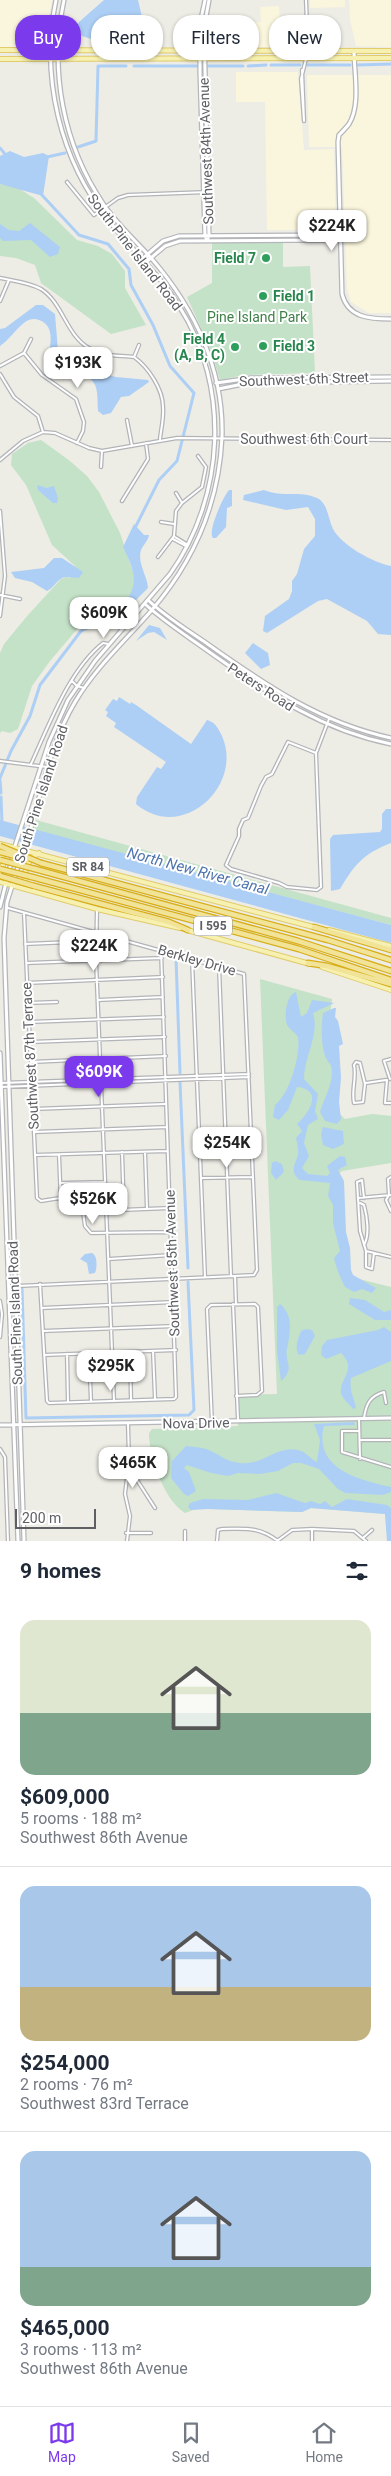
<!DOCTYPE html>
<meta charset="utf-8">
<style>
:root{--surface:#fff;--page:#f2f2f3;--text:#1f2937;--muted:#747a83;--line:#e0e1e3;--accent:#7c3aed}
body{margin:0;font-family:Roboto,sans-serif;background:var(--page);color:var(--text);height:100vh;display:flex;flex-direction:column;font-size:19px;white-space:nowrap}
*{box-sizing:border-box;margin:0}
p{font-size:16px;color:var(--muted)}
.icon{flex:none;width:28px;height:28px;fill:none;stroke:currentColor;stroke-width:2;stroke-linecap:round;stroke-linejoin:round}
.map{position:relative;height:1541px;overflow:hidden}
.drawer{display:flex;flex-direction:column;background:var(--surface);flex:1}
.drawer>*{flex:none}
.top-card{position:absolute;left:15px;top:15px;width:361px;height:45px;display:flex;gap:10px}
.scale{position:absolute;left:15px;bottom:12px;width:81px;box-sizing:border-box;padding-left:5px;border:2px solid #5d5f63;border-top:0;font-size:14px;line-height:18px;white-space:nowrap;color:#5d5f63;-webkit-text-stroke:4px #fff;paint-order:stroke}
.price{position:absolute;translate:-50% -42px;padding:0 11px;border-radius:10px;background:#fff;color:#222;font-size:16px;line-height:32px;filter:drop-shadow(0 1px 2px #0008)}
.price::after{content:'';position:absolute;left:50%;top:30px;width:15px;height:11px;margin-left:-8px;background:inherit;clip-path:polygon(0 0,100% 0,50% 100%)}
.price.selected{background:var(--accent);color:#fff}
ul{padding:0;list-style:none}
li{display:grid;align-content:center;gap:10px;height:265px;padding:0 20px}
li+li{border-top:1px solid var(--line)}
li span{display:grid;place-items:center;height:155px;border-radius:15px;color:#555}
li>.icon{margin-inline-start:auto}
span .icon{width:90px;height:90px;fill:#fffc;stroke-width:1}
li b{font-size:21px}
h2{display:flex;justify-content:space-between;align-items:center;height:60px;padding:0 20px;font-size:21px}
.pill{padding:0 18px;border-radius:20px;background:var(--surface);box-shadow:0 1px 4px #0004;font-size:18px;line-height:45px}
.pill.selected{background:var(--accent);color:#fff}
.tab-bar{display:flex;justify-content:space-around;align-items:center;height:70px;border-top:1px solid var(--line);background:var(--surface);font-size:14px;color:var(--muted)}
.tab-bar a{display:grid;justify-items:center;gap:2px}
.tab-bar .selected{color:var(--accent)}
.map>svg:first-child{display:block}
.commercial{fill:#faf6dd}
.green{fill:#c4e2c7}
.water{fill:#adcff5}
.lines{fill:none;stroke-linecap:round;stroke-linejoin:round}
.canal{stroke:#adcff5;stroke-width:3}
.street-casing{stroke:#b2b4b8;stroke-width:4.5}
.secondary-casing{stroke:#b4b6ba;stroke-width:5.5}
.primary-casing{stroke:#e1cb6a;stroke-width:6}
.highway-casing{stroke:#d8af1a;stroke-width:7}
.street{stroke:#fff;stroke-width:2}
.secondary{stroke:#fff;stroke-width:3}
.primary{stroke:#f6f1b1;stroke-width:4}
.highway{stroke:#f1e398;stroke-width:4.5}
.highway-bridge-casing{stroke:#d8af1a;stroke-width:7;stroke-linecap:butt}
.highway-bridge{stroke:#f1e398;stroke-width:4.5}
.leisure-dot{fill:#2e9e5b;stroke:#fff;stroke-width:2}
.labels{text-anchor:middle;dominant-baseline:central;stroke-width:4;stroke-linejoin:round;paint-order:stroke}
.shield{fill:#fff;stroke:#8e8f92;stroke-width:1}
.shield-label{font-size:12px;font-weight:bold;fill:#5d5f63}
.street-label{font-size:14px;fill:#5d5f63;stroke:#fff}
.leisure-label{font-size:14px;font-weight:bold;fill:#27864d;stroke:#fff;text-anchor:end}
.park-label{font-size:14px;fill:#3f8048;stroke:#fff}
.water-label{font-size:15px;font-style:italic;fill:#4f74ae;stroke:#fff}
</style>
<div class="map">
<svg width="391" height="1541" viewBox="0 0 391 1541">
<rect width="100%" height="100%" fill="#edece5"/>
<!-- commercial -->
<path class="commercial" d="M0,0H52L44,46L0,47Z
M310,0H345V7L310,8Z
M349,0H391V47L356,46L350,20Z
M279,6L282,47H216V23L261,22L260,7Z
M236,72H298L304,150L334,149L336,230H267L265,102H236Z
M307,75H391V313H369L351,302L347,288L342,147H309Z"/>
<!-- green -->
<path class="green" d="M0,184L18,188L34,198L77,240L98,246L112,254L125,271V288L146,325L111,334L41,283L35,265L16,258L0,256Z
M212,240H283V267L310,266L315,373L244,375L220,380L210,348L187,297L212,283Z
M41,440L70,461L87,476L99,492L120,533L133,572L135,586L129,597L115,611L78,628L50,661L32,686L18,729L10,733L2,731L0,733V653L4,644L28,615L61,579L66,577L70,578L75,566L52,545L26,485L11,465L12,454L28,443Z
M36,820L391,918V925L33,830Z
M260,979L332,999L330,1016L336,1110L345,1119L372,1114L391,1116V1163L342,1171L336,1176L349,1280L355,1278L391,1287V1541L387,1534L385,1514L311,1508L302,1512L208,1509H196L185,1513C164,1500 149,1457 149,1433L152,1429L238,1426L237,1395L277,1394Z"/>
<!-- water -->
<path class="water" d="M104,0H138L144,25L151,35V40L136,39L118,43L107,38L91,39L82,36L77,26L79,22Z
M10,151L24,157L43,153L49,156L43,196L0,184V156Z
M30,223L60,247L58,254L50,257L31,240L3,241L0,238V224L9,230L19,231Z
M36,305H43L55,314L58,351L61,358L71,364L85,365L93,371L116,377L148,380L149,382L129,396L121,397L111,413L103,415L98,411C97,385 99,381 74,369L58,377L44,372C47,357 60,327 39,320C35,318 29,319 25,322C16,329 9,340 0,346V329L5,328Z
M37,485L47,488L54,486L58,498L57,503H53L38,490Z
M229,490H232V506L227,508L226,527L216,538H213C207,532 223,497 229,490Z
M264,490C283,498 299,490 317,498C328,503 328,519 333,529C341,545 374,563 391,566V635L378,634L367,621L327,599L318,601L267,633L263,631L265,616L289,599L292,591V581L297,574L304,549L315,536V519L308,507L286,510L243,500L244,495Z
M134,524L144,535H149C148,541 143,545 141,550C137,563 147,575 148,588L118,618L115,617C115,610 120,606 125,601C141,584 132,565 123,547Z
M54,558H62L83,572L79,578C75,578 69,577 65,577C58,578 54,588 47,591L32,582L15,578L11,572L44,568Z
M149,625L160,628L167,640L154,632L148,633L136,641Z
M253,643L268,653L270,665L261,669L245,653Z
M119,697L130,704L131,702L136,705L191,744L207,720C215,722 218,728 222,736C244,786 182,843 136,804L137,797L157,767L161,769L166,762L114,727L116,723L106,716L108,712L105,710L113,699L117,701Z
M386,809H391V843C363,854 355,864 340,889L331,891L330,839L333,835L380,832L382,829V814Z
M0,820L391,925V943L0,836Z
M296,992L301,1017L307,1013L312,1000L334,1003L313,1013C320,1035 304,1056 304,1079L318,1094L315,1111L318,1119L308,1125L304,1143L309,1156L302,1168L308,1174L327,1176L330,1173L327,1166L340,1156L345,1157L347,1165L338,1170L344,1181L346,1232L350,1248L351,1270L353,1275L376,1288L372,1293L362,1289L354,1292L345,1287C340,1277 336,1268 334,1258L340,1251L333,1223V1205L328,1196L330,1183L300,1180C289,1172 295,1164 298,1155C299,1149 297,1143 296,1138L302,1131L297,1124C309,1113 324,1090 297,1087L288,1110L279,1120L273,1117L275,1105C289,1095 301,1055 298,1037C295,1032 290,1030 287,1025C284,1016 286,995 296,992Z
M334,1008H336L335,1017L338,1021L343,1044L339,1046L341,1078L339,1102L341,1119L337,1124L325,1121L320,1112C324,1098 335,1081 331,1066C330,1063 326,1060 325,1056C321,1044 321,1025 323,1013Z
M323,1127L343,1131L344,1144L333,1149L323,1145L321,1134Z
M275,1161L282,1164L284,1172L276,1180L271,1173L272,1163Z
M92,1253C98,1256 97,1268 95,1273L89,1274L87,1263L80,1259L85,1254Z
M350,1298L365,1300L384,1312L391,1310V1320H375L349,1304Z
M280,1304C294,1315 290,1334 287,1349C284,1362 296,1368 281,1381L277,1351V1307Z
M384,1327L391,1332V1361L351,1378C349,1391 354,1397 356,1408L353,1409C349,1404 342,1398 341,1393C339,1378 358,1370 341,1353L326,1359L321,1355L322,1346L327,1340L378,1330Z
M306,1329L312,1330L315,1336L305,1354L299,1355C294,1348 298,1338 301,1331Z
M354,1422L355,1425L324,1426C313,1469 359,1480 391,1487V1492L383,1495L345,1493L338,1489L319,1469L301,1463H293L278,1471L260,1474L238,1473L228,1476L211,1473L187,1465L184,1468L189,1472L196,1491L188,1496L184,1494L171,1478L172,1461L186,1446C194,1447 201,1447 209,1450C220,1455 227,1462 240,1463C262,1466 277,1445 298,1450C307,1452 310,1459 317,1462L320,1440L314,1424Z
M276,1493L305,1503L311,1501L320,1504L325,1501L332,1507L347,1499L387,1505L391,1508V1541H387L385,1514L311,1508L302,1512L208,1509L191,1510L188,1507L190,1503L203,1499L248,1500Z"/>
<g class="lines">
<!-- canal -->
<path class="canal" d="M271,65H300
M305,65H350
M358,65L391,64
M134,66H197
M208,66H243
M248,66L266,65
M78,147L96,141L98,66H126
M0,148L5,154
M47,157L65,153
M41,194L79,235L108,244L129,269L131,285L153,325L170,366L194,393L177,461L159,480L135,528
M0,778L11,751L30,716L40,685L81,631L117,614
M0,780L1,793
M1,797L2,824
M176,958L180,1073
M180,1082L188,1268
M22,1289L26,1418L189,1415L194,1410L188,1282"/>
<defs>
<path id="street" d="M302,70L304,120
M304,121L301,79L308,51L306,0
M67,182L94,215L118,198L128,195L208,192
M0,278C14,281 28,282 41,289C63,303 66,335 89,348C103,357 119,355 134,357
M0,301L9,280
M24,353L42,375L76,399L84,422L83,431L77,443
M134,357C148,367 163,389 163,407C164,418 161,429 160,439
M134,357L139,345
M0,366L24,353L31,339
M0,374L14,397L38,416L43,432
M127,420L132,446
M0,460L23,441L43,432L55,433L89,448L102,451L177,438L391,440
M101,467L102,451
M176,493L182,503
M122,501L148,459L146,443
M0,511L5,576L0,616
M161,522L174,524
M175,537L188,545
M173,539L186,546
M158,557L174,536L176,511L182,503L202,487L206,467L198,456
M0,595L20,599
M72,681L77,686L84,688
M316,753L288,742L272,774L266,777L261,786L248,818L243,820L239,829V836L226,865L231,869L279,883L287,887L317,890L321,887L316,753L329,719
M0,761L47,767
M31,764C49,725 69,670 103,643L108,644
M8,908L244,974L257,1270L254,1275L235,1276L17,1286
M97,909L96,960L114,1400
M24,913L37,1198L41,1201L60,1198
M25,944L95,941
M192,959L205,1277
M27,963L162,958
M219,966L231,1276
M26,983L163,977
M98,1000L163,997
M27,1003L57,1002
M29,1022L164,1017
M30,1042L165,1037
M31,1062L166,1056
M356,1062L360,1063L365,1084L363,1102L354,1103C351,1090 357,1078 354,1065Z
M390,1079L384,1061L391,1059
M387,1080L385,1103H391
M1,1083L249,1074
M366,1083L386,1080
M1,1087L249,1077
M33,1109L165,1104
M35,1132L167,1127
M122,1152L124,1210
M145,1152L147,1209
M35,1155L167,1151
M59,1155L61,1204L71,1212L170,1208
M391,1177L388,1179L389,1195L386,1200L391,1211
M202,1178L253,1177
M60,1183L105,1182
M358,1198L391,1195
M364,1198L362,1180L357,1182L360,1231L366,1251V1267L372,1269L374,1253
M360,1203L364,1205C367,1216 370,1235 364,1245
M83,1212L85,1226L91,1233L171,1232
M366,1251L391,1257
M109,1259L172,1255
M235,1276L236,1304
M40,1284L47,1401L49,1403L174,1399L176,1397L161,949
M0,1301L2,1314L0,1337
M233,1304L238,1419
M42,1308L174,1302
M43,1331L175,1326
M153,1351L155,1398
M130,1352L131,1399
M89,1353L91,1401
M67,1354L68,1402
M44,1355L176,1350
M364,1418C366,1404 370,1396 384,1392L386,1403
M359,1419L360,1459
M212,1423L207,1309L211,1305L255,1304L258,1307L262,1391L257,1395L236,1396
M359,1431H342V1452L391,1467
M360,1440H391
M0,1449L5,1457L8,1541
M129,1461L137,1480L155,1508
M185,1531V1541
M126,1533H151
M364,1537L372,1530
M127,1541L130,1516L125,1494L129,1461L128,1424
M217,1541L218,1530L222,1529C245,1529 258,1526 278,1541
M277,1541L292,1530L312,1529L354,1531L366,1541
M312,1541V1529"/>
<path id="secondary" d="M205,0L200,24V72L205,236L207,240
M354,51C354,72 361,105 349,124C346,128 342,132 339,135L338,142L342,294C348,318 370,319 391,319
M207,240L209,236L204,28L209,0
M142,259L163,241L179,236L337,235L340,238
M145,263L165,246L180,241L336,240L341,238
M216,383L251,378L391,377
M218,389L248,383L391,381
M148,600C167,618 189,631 209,645C267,686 321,723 391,738
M145,604C167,624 192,639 215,656C272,696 322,730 391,744
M14,849L49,742L68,700L95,661L170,574C225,497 231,387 179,306C160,275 132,250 109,221C60,160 40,77 56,0
M24,851C40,802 48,747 75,702C96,667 125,641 151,611C195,560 219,504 222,437C224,370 195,309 152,259C136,241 118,225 104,205C63,145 49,71 64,0
M21,857L7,902L4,938L24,1541
M0,907L13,855
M0,1053L18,1541
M0,1425L391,1418"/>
<path id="primary" d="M0,50L391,51
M0,59L391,58
M0,844L317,928
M0,849L4,862L0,874
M0,882L97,909L180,928
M26,885C23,872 27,860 39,853
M187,930L310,964
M329,930L391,946
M322,967L391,990"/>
<path id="highway" d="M41,863L328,940L391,960
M35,869L298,941L391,971
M32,877L299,949L391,980
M34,886L169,922L188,930
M314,927L391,950
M308,963L327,966L391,984"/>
</defs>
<!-- street casing -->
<use href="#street" class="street-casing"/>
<!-- secondary casing -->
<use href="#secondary" class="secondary-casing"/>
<!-- primary casing -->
<use href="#primary" class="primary-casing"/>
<!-- highway casing -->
<use href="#highway" class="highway-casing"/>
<!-- street -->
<use href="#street" class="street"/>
<!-- secondary -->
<use href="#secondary" class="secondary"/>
<!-- primary -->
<use href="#primary" class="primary"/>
<!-- highway -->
<use href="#highway" class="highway"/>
<defs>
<path id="highway-bridge" d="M0,846L41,863
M0,852L27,859
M0,860L35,869
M0,869L32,877
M0,876L34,886"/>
</defs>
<!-- highway-bridge casing -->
<use href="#highway-bridge" class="highway-bridge-casing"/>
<!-- highway-bridge -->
<use href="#highway-bridge" class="highway-bridge"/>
</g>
<!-- markers -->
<g class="leisure-dot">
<circle cx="266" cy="258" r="5"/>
<circle cx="263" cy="296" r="5"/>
<circle cx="263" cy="346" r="5"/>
<circle cx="235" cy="347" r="5"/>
</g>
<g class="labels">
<!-- shield labels -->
<g class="shield">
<rect x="67" y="857.5" width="42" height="19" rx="4"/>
<rect x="194" y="916.5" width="38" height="19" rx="4"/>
</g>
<g class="shield-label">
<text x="88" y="867">SR 84</text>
<text x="213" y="926">I 595</text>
</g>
<!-- street labels -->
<g class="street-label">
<text transform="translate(206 151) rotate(-92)">Southwest 84th Avenue</text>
<text transform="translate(135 252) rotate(52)">South Pine Island Road</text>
<text transform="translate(304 379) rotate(-2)">Southwest 6th Street</text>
<text x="304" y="439">Southwest 6th Court</text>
<text transform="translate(261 687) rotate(33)">Peters Road</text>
<text transform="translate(41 794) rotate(-72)">South Pine Island Road</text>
<text transform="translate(197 960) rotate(16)">Berkley Drive</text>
<text transform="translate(30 1056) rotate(-93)">Southwest 87th Terrace</text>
<text transform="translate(172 1263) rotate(-92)">Southwest 85th Avenue</text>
<text transform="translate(15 1313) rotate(-92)">South Pine Island Road</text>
<text transform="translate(196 1423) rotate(-1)">Nova Drive</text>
</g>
<!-- leisure labels -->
<g class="leisure-label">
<text x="256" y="258">Field 7</text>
<text x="273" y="296" text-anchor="start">Field 1</text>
<text x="225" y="339">Field 4<tspan x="225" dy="16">(A, B, C)</tspan></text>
<text x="273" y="346" text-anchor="start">Field 3</text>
</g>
<!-- park labels -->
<g class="park-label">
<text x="257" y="317">Pine Island Park</text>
</g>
<!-- water labels -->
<g class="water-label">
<text transform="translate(198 871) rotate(15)">North New River Canal</text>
</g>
</g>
</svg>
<div class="scale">200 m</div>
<b class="price" style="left:332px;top:252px">$224K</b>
<b class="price" style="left:78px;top:389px">$193K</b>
<b class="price" style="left:104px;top:639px">$609K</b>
<b class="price" style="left:94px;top:972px">$224K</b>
<b class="price selected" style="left:99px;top:1098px">$609K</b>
<b class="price" style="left:227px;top:1169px">$254K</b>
<b class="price" style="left:93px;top:1225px">$526K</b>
<b class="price" style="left:111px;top:1392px">$295K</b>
<b class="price" style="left:133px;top:1489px">$465K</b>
<div class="top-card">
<a class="pill selected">Buy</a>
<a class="pill">Rent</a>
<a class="pill">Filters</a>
<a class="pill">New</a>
</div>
</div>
<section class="drawer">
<h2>9 homes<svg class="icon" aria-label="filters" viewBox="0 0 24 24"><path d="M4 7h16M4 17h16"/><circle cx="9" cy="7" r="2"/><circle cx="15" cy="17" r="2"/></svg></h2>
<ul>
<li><span style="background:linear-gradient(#dfe7d0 60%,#7fa58c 0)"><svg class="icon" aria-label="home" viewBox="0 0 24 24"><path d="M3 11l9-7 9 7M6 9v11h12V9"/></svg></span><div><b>$609,000</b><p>5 rooms · 188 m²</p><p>Southwest 86th Avenue</p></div></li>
<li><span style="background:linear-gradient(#a9c7e8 65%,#c2b280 0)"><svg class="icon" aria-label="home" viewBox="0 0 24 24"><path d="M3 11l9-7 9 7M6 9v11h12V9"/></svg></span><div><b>$254,000</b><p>2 rooms · 76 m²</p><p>Southwest 83rd Terrace</p></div></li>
<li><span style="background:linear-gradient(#a9c7e8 75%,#7fa58c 0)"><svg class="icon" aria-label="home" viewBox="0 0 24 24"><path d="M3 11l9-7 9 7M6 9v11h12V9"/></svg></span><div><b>$465,000</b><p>3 rooms · 113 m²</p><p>Southwest 86th Avenue</p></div></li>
</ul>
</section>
<nav class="tab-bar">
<a class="selected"><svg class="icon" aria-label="map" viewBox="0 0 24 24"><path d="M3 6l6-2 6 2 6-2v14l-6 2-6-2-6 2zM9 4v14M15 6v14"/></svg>Map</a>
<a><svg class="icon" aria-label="saved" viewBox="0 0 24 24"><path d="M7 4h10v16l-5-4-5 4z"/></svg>Saved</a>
<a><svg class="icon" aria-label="home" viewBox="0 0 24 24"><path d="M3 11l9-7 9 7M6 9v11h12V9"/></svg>Home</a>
</nav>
